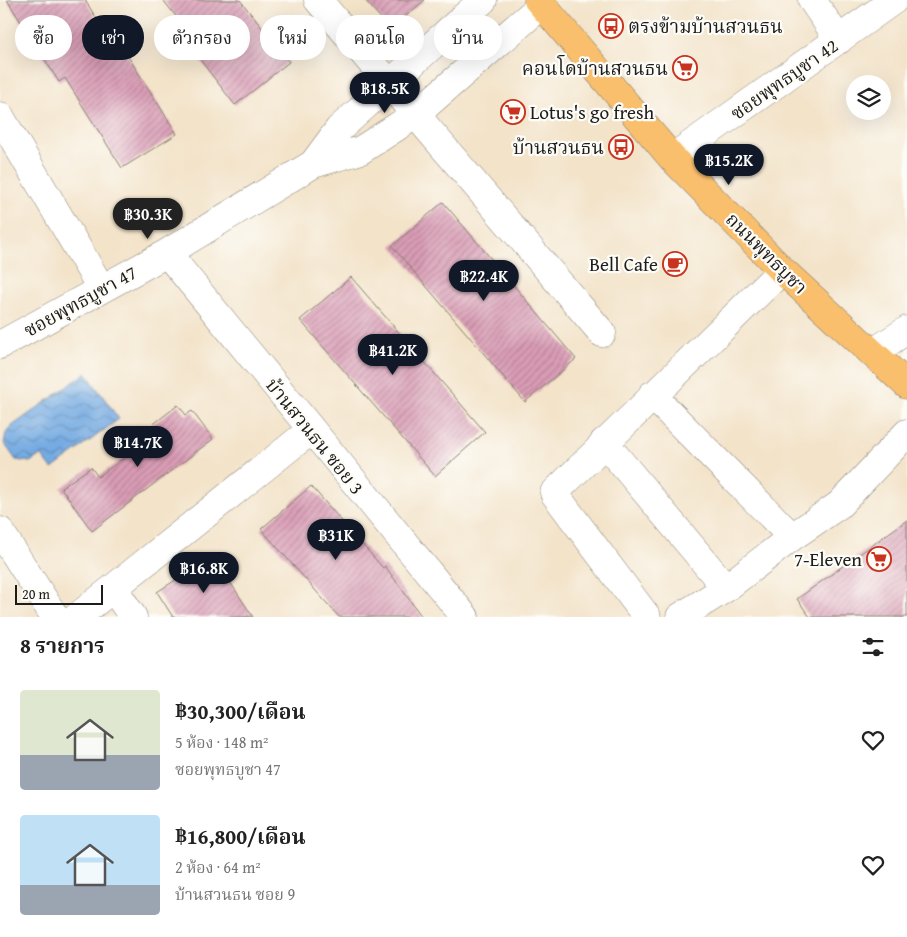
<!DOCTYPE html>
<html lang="th">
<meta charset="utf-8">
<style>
:root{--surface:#fff;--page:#f2f2f2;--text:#222;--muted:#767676;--accent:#111827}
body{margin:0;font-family:"Gentium Book Plus","Noto Serif Thai",serif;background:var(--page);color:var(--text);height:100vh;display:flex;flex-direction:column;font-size:19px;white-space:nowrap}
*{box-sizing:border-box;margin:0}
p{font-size:16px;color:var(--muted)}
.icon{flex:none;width:28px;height:28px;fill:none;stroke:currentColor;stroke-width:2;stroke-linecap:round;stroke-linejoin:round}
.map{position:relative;height:617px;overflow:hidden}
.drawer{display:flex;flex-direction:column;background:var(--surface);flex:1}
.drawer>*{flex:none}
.guide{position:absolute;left:15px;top:15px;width:500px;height:45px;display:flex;gap:10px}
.fabs{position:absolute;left:846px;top:75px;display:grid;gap:10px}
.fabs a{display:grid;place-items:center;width:45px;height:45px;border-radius:50%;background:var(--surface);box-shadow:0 5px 20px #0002;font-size:25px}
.scale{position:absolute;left:15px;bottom:12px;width:88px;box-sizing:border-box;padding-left:5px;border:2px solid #1c1c1c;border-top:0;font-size:14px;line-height:18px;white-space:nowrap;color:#1c1c1c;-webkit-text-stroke:4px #fdfcf7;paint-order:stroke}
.price{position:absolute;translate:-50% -42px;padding:0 11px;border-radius:18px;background:var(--accent);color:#fff;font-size:16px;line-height:32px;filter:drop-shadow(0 1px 2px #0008)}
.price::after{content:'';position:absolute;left:50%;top:30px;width:15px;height:11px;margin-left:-8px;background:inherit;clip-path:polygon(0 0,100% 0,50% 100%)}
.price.selected{background:#222;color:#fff}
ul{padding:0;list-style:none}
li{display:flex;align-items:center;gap:15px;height:125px;padding:0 20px}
li span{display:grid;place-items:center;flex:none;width:140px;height:100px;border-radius:5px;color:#555}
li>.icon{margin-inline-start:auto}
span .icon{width:60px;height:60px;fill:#fffc;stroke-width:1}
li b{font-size:21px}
h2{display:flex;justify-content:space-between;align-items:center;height:60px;padding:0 20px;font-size:21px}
.pill{padding:0 18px;border-radius:22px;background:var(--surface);box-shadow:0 5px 20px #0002;font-size:18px;line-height:45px}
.pill.selected{background:var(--accent);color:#fff}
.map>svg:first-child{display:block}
.water{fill:url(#water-waves);stroke:#48637f}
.building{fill:url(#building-hatch)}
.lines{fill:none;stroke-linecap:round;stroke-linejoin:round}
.minor-casing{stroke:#888072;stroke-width:29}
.major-casing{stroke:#888072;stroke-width:29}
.minor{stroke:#fff;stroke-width:28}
.major{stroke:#f9bf6d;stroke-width:28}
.labels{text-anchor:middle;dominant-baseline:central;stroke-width:4.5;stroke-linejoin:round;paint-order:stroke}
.poi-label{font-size:19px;fill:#1c1c1c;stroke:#fdfcf7;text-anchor:end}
.street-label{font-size:19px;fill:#1c1c1c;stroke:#fdfcf7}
</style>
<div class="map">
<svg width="907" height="617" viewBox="0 0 907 617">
<defs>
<pattern id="water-waves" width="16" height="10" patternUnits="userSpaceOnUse" patternTransform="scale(1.25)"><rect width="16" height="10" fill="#74aae2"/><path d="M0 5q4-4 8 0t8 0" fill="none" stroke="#5e8ab6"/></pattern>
<pattern id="building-hatch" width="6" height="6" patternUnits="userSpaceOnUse" patternTransform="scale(1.25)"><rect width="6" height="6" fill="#da9db6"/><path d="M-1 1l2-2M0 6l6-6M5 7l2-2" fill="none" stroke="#b07f93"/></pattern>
</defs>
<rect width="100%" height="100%" fill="#fdfcf7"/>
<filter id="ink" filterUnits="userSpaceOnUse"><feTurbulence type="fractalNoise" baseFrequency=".02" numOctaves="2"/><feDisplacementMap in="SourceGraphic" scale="10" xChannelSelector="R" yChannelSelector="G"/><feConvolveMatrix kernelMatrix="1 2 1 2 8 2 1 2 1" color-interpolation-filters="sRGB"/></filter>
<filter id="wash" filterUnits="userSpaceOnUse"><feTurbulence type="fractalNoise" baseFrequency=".0096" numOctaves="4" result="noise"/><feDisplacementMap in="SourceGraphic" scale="20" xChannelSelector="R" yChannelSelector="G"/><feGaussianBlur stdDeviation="1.12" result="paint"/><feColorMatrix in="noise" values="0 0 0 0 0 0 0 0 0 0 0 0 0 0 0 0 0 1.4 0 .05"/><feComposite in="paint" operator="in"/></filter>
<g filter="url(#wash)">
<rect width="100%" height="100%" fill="#f3e3c9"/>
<!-- water -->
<path class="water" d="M86,373L119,419L52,469L41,455L30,462L16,460L4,443L6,433L12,426Z"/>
<g id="blocks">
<!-- building -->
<path class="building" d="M7,0H85L118,53L124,50L177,134L122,168L65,78L59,82Z
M163,0H240L289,62L235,105L173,25L179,20Z
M365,0H425L390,29Z
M443,202L576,359L525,402L392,246Z
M351,277L485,432L435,476L300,320Z
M178,405L186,415L192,411L213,439L92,531L61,488L91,467L98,477L153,436L147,429Z
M311,486L383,568L385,566L422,617H339L261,529Z
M907,520V617H810L797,599Z
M213,556L253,617H173L157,592Z"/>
</g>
</g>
<g filter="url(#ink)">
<use href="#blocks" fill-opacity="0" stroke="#888072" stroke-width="1"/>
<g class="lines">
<defs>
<path id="minor" d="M318,0L602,333
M812,0L839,40
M0,116L101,288
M672,158L894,0
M313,164L339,129L483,0
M167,253L465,617
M0,345L167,253L313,164L361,150L415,115L542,5
M872,353L907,330
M652,395L792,537L726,588L680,617
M604,442L726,588
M0,531L55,617
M792,537L839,505L907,433
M114,589L133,617
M77,617L310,431
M647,617L554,493L782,270"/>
<path id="major" d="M538,0L672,158L782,270L907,385"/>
</defs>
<!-- minor casing -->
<use href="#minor" class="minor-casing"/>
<!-- major casing -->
<use href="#major" class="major-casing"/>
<!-- minor -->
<use href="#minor" class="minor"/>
<!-- major -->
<use href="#major" class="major"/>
</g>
</g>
<!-- icons -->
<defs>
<symbol id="bus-ring" viewBox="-11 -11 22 22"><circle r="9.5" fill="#fdfcf7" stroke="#c8321e" stroke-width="1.5"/><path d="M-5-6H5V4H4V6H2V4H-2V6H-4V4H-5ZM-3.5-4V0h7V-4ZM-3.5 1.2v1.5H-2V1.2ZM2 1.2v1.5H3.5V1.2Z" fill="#c8321e"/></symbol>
<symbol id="supermarket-ring" viewBox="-11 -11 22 22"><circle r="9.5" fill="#fdfcf7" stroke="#c8321e" stroke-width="1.5"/><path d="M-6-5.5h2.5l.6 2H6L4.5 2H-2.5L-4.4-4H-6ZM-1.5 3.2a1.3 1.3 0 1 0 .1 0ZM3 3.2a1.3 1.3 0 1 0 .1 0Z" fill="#c8321e"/></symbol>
<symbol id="cafe-ring" viewBox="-11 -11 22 22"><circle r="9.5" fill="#fdfcf7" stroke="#c8321e" stroke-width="1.5"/><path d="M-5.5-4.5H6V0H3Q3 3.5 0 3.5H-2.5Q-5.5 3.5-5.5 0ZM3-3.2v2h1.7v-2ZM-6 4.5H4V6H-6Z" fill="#c8321e"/></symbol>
</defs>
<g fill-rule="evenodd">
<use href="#bus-ring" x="597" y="12" width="28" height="28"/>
<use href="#supermarket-ring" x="671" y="54" width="28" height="28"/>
<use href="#supermarket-ring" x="499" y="98" width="28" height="28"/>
<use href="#bus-ring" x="607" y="133" width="28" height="28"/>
<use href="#cafe-ring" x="661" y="250" width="28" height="28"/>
<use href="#supermarket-ring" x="865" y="545" width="28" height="28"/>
</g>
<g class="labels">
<!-- poi labels -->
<g class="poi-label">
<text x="628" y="26" text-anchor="start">ตรงข้ามบ้านสวนธน</text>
<text x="668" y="68">คอนโดบ้านสวนธน</text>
<text x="530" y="112" text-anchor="start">Lotus's go fresh</text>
<text x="604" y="147">บ้านสวนธน</text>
<text x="658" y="264">Bell Cafe</text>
<text x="862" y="559">7-Eleven</text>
</g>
<!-- street labels -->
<g class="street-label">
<text transform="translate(784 79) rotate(-35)">ซอยพุทธบูชา 42</text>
<text transform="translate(767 253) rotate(45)">ถนนพุทธบูชา</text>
<text transform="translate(80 301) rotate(-29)">ซอยพุทธบูชา 47</text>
<text transform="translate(315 436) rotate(51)">บ้านสวนธน ซอย 3</text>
</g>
</g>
</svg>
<div class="fabs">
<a><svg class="icon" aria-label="layers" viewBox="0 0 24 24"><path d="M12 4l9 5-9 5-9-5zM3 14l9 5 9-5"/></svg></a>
</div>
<div class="scale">20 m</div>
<b class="price" style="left:385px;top:114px">฿18.5K</b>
<b class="price" style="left:729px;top:186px">฿15.2K</b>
<b class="price selected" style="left:148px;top:240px">฿30.3K</b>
<b class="price" style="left:484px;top:302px">฿22.4K</b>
<b class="price" style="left:393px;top:376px">฿41.2K</b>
<b class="price" style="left:138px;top:468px">฿14.7K</b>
<b class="price" style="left:336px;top:561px">฿31K</b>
<b class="price" style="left:204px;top:594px">฿16.8K</b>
<div class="guide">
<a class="pill">ซื้อ</a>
<a class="pill selected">เช่า</a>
<a class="pill">ตัวกรอง</a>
<a class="pill">ใหม่</a>
<a class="pill">คอนโด</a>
<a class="pill">บ้าน</a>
</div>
</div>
<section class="drawer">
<h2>8 รายการ<svg class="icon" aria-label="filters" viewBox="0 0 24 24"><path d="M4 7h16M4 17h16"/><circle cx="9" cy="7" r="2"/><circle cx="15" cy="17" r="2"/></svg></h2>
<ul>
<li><span style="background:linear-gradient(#dfe7d0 65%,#9aa5b1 0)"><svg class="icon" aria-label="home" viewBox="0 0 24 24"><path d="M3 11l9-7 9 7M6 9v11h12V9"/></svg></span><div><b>฿30,300/เดือน</b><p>5 ห้อง · 148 m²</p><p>ซอยพุทธบูชา 47</p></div><svg class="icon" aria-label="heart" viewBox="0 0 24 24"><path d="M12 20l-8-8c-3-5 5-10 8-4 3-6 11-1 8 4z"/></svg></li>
<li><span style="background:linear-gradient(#bfe0f5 70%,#9aa5b1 0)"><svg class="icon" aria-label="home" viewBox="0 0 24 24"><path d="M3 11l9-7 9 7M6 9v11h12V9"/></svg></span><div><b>฿16,800/เดือน</b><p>2 ห้อง · 64 m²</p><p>บ้านสวนธน ซอย 9</p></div><svg class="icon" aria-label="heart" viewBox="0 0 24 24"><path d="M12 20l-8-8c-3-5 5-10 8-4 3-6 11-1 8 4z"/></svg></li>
</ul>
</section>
